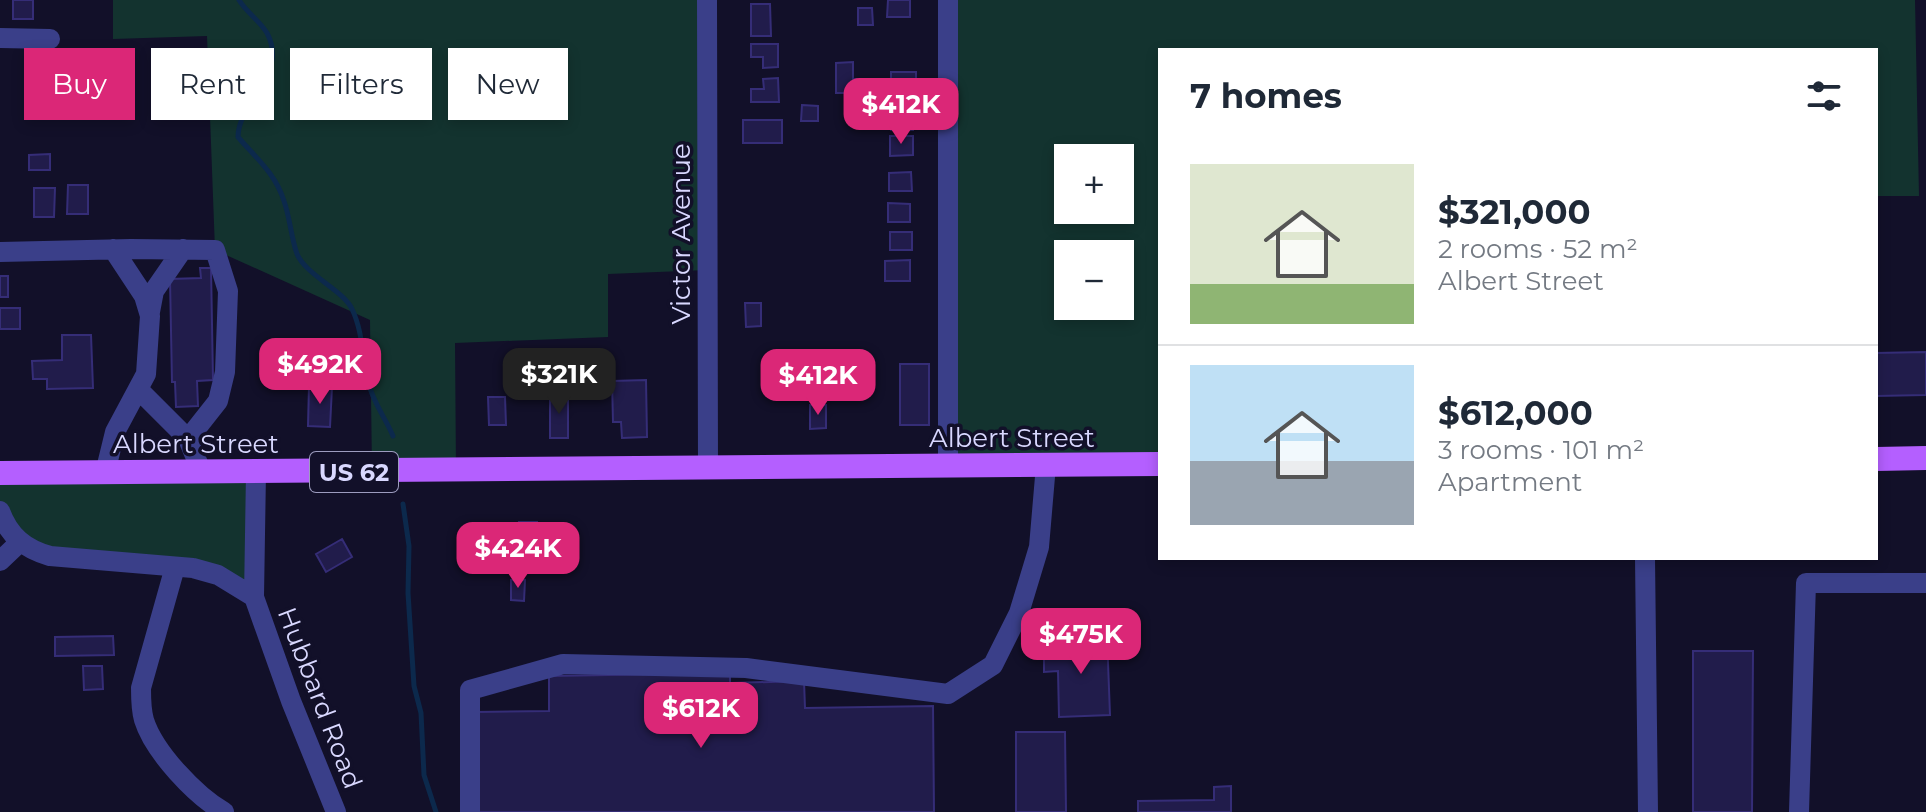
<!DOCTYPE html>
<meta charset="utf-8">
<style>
:root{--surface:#fff;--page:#f6f6f7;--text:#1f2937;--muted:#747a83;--line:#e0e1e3;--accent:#db2777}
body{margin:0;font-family:Montserrat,sans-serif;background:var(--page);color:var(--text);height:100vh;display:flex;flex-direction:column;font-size:30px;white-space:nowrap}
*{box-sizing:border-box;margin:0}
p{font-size:26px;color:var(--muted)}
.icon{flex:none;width:44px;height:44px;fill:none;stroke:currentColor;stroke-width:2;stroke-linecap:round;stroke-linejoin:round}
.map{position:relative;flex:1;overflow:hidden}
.side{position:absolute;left:1158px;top:48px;width:720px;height:512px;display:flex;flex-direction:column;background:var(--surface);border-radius:0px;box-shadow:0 4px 12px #0003}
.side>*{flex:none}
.banner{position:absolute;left:24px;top:48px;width:760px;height:72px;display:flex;gap:16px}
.fabs{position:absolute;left:1054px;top:144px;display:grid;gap:16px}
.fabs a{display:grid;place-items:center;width:80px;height:80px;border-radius:0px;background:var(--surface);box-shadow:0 4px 12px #0003;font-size:40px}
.price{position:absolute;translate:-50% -68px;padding:0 18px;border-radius:16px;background:var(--accent);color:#fff;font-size:26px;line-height:52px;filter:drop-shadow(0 2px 4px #0008)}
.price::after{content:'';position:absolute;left:50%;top:48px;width:24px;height:18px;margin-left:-12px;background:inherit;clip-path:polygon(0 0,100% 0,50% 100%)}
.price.active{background:#222;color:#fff}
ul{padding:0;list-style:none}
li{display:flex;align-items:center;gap:24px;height:200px;padding:0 32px}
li+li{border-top:2px solid var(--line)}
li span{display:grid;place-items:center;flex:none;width:224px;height:160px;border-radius:0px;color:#555}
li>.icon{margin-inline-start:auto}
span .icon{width:96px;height:96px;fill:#fffc;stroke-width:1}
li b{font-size:34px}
h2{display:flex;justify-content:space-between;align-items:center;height:96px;padding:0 32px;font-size:34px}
.chip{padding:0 28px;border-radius:0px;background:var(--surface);box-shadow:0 4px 12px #0003;font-size:28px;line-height:72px}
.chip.active{background:var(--accent);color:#fff}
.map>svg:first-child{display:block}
.green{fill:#13332f;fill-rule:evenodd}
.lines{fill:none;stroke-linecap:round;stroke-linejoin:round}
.stream{stroke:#0c294c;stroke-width:5}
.building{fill:#211c4b;stroke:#352d77;stroke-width:2}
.minor{stroke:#3a3f89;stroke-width:20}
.major{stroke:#b45fff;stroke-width:24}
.labels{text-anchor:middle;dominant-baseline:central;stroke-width:7;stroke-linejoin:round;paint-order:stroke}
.shield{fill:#121029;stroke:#9d9cbf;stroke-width:2}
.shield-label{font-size:24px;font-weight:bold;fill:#d9d8ff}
.street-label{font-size:26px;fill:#d9d8ff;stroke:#121029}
</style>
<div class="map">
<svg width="1926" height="812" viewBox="0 0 1926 812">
<rect width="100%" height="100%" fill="#121029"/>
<!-- green -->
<path class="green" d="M113,0H707V270L608,274V337L455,343L456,471H372L370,320L215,250L207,36L113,39Z
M948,0H1915L1919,196H1876V50H1160V464L948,466ZM1068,158H1120V210H1068ZM1068,254H1120V306H1068Z
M256,472L254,597L218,575L50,556L0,530V473Z"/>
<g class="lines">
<!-- stream -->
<path class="stream" d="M239,0C247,13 259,20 267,33C289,74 238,102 238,137C256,158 275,173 284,201C290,218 291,237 297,254C306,275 344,291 352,309C363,332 362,357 368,381C372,401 385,417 393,436
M403,504L409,546L408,593L414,686L421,713L424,775L436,812"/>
</g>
<!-- building -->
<path class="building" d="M13,0H33V19H13Z
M888,0H910V17H887Z
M751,4H770L771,36H751Z
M858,8H872L873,25H858Z
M751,44H778V67L763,68V57H751Z
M853,62V79H866V93H836V63Z
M891,72H916V80H910V91H891Z
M778,78L779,102H751V89H764L763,79Z
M802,105L818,106V121H801Z
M891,111H913V130H891Z
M743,120H782V143H743Z
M890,136H913V155L890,156Z
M50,154V170H29V155Z
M911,172L912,191H889V173Z
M68,185H88V214H67Z
M34,188H55L54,217H34Z
M888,203L910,204V222H888Z
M890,232H912V250H890Z
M910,260V281H885V261Z
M200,268H211L213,380L197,381L198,406L176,407L175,382H172L170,279L201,278Z
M0,276H8V297H0Z
M745,303H761V326L746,327Z
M0,308H20V329H0Z
M62,335H91L93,388L47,389V379H33L32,361L62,360Z
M1926,352V395L1876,396V353Z
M900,364H929V425H900Z
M646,380L647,437L622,438L621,422H613L612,381Z
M309,386L332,387L330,427L308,426Z
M550,395H568V438H550Z
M488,397H505L506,425H489Z
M810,405H826V428L810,429Z
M519,522H537V550H520Z
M342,539L352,557L326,572L316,554Z
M511,580H525L524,601L511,600Z
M113,636L114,655L55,656V637Z
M1107,636L1110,715L1059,717L1058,671L1044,672V640L1062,639V648L1083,647V637Z
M1693,651H1753L1752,812H1693Z
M83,666H102L103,689L84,690Z
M730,673V683L804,681L805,708L933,706L934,812H477L476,712L549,711V676Z
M1016,732H1065L1066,812H1016Z
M1231,786V812H1138V801L1214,800V787Z"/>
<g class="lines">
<!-- minor -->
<path class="minor" d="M707,0L708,468
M0,38L50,39
M0,252L131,249L215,250L228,291L225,372L218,401L188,439
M150,312L154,291L183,249
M138,389L188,439L202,473
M948,466V0
M105,473L115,432L146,374L150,316L144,296L113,249
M0,511C9,536 25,549 50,556L193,568L218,575L254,597L291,701L336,812
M1645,558L1648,812
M0,561L20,542
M175,567L141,688C141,699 141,710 144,720C154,752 196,796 224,812
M254,597L256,472
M470,812V690L563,664L746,668L948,694L993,665L1019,613L1039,547L1046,465
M1799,812L1806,583H1926"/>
<!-- major -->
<path class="major" d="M1876,459L1926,458
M0,473L1160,464"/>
</g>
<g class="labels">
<!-- shield labels -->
<rect class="shield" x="310" y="452" width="88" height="40" rx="6"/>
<g class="shield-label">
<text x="354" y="472">US 62</text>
</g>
<!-- street labels -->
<g class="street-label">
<text transform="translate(681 234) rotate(-90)">Victor Avenue</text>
<text x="1012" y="438">Albert Street</text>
<text x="196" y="444">Albert Street</text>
<text transform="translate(320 698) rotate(69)">Hubbard Road</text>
</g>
</g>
</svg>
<div class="fabs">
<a>+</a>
<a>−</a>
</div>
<b class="price" style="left:901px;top:146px">$412K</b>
<b class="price" style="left:320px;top:406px">$492K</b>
<b class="price active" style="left:559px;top:416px">$321K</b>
<b class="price" style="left:818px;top:417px">$412K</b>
<b class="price" style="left:518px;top:590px">$424K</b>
<b class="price" style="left:1081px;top:676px">$475K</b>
<b class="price" style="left:701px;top:750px">$612K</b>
<div class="banner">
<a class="chip active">Buy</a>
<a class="chip">Rent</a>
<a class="chip">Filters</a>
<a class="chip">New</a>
</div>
<section class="side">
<h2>7 homes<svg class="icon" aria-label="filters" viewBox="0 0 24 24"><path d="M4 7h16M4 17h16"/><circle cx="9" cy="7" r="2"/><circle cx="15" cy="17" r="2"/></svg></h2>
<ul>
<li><span style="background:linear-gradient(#dfe7d0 75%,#8fb573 0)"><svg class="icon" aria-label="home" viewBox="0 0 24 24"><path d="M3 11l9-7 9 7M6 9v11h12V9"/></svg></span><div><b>$321,000</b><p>2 rooms · 52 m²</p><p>Albert Street</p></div></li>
<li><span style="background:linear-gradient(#bfe0f5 60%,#9aa5b1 0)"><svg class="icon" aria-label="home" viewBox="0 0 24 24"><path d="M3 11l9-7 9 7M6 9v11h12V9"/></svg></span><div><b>$612,000</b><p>3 rooms · 101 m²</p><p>Apartment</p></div></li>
</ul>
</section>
</div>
